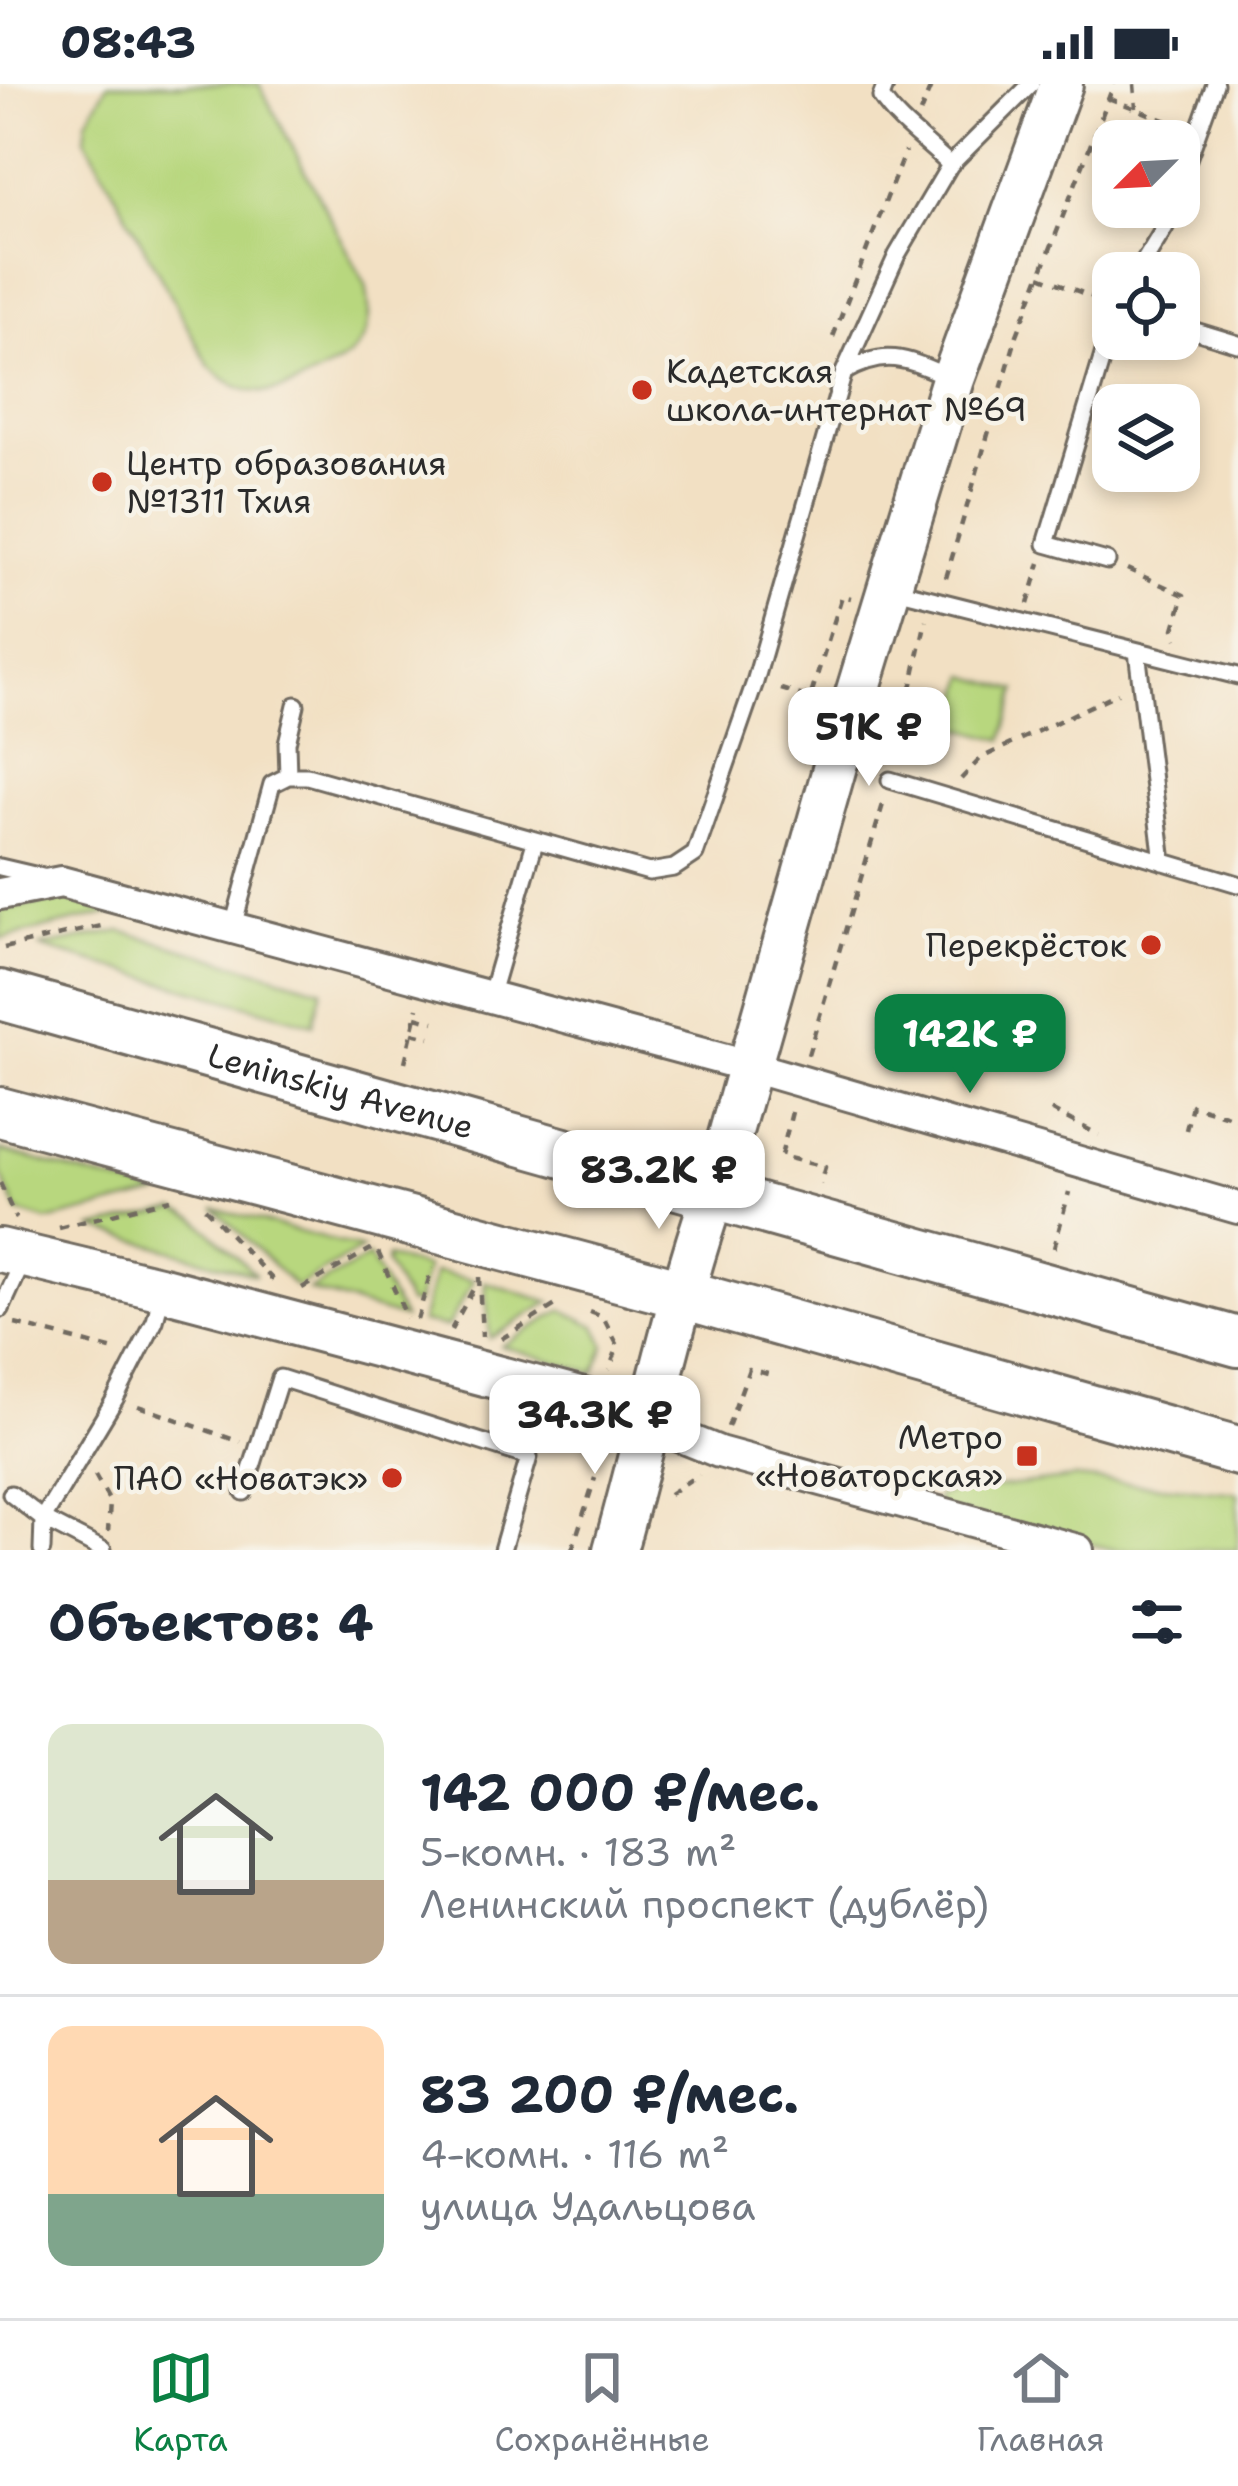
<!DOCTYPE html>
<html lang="ru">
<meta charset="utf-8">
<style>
:root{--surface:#fff;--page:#f6f6f7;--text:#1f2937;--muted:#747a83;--line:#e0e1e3;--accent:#0b8043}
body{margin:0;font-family:"Shantell Sans",sans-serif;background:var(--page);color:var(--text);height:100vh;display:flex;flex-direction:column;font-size:45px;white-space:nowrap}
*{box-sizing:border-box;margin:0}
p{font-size:39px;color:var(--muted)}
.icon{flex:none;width:66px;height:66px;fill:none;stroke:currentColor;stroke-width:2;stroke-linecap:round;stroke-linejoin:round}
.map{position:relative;height:1466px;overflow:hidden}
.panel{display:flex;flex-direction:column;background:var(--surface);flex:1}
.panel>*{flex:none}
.needle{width:78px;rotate:246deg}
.tools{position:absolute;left:1092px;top:36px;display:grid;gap:24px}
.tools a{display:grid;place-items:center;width:108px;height:108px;border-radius:24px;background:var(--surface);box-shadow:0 6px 18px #0003;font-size:60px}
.price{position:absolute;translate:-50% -102px;padding:0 27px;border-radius:24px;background:#fff;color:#222;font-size:39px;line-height:78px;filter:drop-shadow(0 3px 6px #0008)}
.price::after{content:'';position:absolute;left:50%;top:72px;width:36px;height:27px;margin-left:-18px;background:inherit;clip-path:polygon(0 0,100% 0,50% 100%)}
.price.selected{background:var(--accent);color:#fff}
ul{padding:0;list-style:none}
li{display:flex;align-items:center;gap:36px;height:300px;padding:0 48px}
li+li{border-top:3px solid var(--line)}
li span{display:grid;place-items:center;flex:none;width:336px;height:240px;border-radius:24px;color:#555}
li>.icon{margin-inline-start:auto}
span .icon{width:144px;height:144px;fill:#fffc;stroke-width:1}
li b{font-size:51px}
h2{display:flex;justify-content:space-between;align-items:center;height:144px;padding:0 48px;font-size:51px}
.status{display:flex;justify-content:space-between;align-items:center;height:84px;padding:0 60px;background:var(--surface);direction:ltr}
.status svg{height:33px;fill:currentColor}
.tab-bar{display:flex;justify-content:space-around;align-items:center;height:168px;border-top:3px solid var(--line);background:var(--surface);font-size:33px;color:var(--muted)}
.tab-bar a{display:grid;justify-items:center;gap:6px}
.tab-bar .selected{color:var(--accent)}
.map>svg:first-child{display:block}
.green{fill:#b8d77e;stroke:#728154;stroke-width:3}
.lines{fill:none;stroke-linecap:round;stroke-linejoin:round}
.lane-casing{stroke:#716a60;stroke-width:21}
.street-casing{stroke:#716a60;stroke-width:36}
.secondary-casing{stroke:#716a60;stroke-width:48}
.primary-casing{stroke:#716a60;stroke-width:54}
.path{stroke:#716a60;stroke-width:4.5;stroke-dasharray:9 9;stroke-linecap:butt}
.lane{stroke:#fff;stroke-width:15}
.street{stroke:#fff;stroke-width:30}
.secondary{stroke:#fff;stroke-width:42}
.primary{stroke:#fff;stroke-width:48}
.poi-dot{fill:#c8321e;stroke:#f7f3e8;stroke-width:4.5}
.labels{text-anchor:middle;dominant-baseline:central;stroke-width:9;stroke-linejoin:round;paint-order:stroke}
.poi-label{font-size:33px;fill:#2b2b2b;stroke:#f7f3e8;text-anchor:end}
.street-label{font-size:33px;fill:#2b2b2b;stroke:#f7f3e8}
</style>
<div class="status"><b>08:43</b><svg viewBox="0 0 49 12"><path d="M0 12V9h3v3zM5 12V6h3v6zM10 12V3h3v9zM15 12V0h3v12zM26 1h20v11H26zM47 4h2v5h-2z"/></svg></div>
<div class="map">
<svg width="1238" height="1466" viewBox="0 0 1238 1466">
<rect width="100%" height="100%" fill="#f7f3e8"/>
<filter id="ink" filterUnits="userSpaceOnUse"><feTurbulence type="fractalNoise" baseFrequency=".00833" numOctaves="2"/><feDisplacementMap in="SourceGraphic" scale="24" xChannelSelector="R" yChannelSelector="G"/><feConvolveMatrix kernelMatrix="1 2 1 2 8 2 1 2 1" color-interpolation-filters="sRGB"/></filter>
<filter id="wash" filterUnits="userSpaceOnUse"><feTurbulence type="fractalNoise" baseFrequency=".004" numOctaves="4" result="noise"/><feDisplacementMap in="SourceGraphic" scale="48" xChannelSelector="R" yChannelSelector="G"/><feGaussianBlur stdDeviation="2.7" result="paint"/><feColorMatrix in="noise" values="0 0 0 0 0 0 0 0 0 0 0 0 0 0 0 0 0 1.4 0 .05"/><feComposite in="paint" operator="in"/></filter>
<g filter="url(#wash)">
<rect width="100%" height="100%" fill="#f2e0c3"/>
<!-- green -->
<path class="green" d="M108,0H259L366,201C369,217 371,233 366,248C358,272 339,279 319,290C275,312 247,319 209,282L85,54L87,36Z
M967,592L1017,606L1003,656L953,642Z
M65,815L114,828L0,855V825Z
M121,847L322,905L313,940L39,863Z
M0,1066L159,1110L47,1137L18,1128L0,1089Z
M214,1124L362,1165L296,1203Z
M176,1125L196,1134L256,1191L94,1144Z
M369,1173L403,1234L309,1206Z
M387,1173L427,1184L416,1220L408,1219L386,1180Z
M435,1188L474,1196L447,1243L421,1238Z
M485,1198L550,1218L490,1254Z
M563,1226L596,1242L605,1261L594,1289L501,1262Z
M1074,1394L1238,1409V1466H1116L937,1424V1412L948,1409Z"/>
</g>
<g filter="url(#ink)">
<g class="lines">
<defs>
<path id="lane" d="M886,0L881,13C899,40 927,58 950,81
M1179,100L1215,0
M1137,189L1165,143L1171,123
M1179,242L1238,260
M844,288C888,263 909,276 953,295
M1107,477L1046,460L1113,238
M892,505L1238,592
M1137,567L1163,778
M288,692L287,659L296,621
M890,696L1238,800
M0,783L47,794
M232,846L272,700L288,692H307L649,788L674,784L695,770L755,598L844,288L897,171L950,81L1031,0
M490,913L535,758
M1,1225L24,1175
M244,1408L280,1294L529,1373L502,1466
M11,1410L43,1435L103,1466
M42,1466L43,1435L115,1315L155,1237L163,1206"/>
<path id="street" d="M0,810L61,798L748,982L1238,1124
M650,1340L719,1368L1078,1466"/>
<path id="secondary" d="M0,1166L163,1205L598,1320L650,1340
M615,1466C648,1348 673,1228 713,1111L835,682L953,295L1061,0"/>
<g id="primary">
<path id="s1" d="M0,911L1238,1258"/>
<path d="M0,1028L679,1209L1238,1367"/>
</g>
</defs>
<!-- lane casing -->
<use href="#lane" class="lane-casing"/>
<!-- street casing -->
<use href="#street" class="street-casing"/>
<!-- secondary casing -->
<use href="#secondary" class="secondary-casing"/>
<!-- primary casing -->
<use href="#primary" class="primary-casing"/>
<!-- path -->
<path class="path" d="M1134,0L1136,24
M1108,14L1175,40
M920,29L932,0
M1040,192L1108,219
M833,253L905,67
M1127,485L1184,511L1174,545L1177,555
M946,494L1017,251L1114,0
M1028,520L1040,479
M781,605L810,614L842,512L851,514
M895,677L926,536
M961,695L981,674L1118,609
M4,864L101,842
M416,933L434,938
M412,949L430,953
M808,971L884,717
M405,978L418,924
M1051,1026L1099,1051
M792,1028L781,1072L825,1083L820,1100
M1186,1046L1192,1021L1238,1035
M0,1099L16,1135
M205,1124L275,1198
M59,1144L170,1115
M1054,1164L1069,1108
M378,1168L407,1234
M479,1193L482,1253
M302,1204L371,1165
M590,1228L603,1233L618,1262L609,1286
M417,1236L432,1184
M15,1240L114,1266
M451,1246L477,1198
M501,1255L562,1217
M138,1322L240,1358
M728,1343L749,1285L775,1292
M95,1391L110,1418L108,1448
M669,1410L699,1390
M572,1466L595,1394"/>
<!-- lane -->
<use href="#lane" class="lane"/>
<!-- street -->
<use href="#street" class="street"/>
<!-- secondary -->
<use href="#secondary" class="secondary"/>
<!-- primary -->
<use href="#primary" class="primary"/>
</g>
</g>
<!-- markers -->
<g class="poi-dot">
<circle cx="642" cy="306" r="12"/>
<circle cx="102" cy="398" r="12"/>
<circle cx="1151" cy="861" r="12"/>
<rect x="1015" y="1360" width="24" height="24" rx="6"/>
<circle cx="392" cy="1394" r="12"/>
</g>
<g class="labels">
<!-- poi labels -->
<g class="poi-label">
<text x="666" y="287" text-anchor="start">Кадетская<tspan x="666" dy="38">школа-интернат №69</tspan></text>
<text x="126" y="379" text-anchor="start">Центр образования<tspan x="126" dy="38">№1311 Тхия</tspan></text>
<text x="1127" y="861">Перекрёсток</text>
<text x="1003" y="1353">Метро<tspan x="1003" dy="38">«Новаторская»</tspan></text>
<text x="368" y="1394">ПАО «Новатэк»</text>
</g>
<!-- street labels -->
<g class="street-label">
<text stroke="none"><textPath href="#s1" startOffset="354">Leninskiy Avenue</textPath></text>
</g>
</g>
</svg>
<div class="tools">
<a><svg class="needle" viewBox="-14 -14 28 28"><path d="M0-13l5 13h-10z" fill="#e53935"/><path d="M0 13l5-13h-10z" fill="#747a83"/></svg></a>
<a><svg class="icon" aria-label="locate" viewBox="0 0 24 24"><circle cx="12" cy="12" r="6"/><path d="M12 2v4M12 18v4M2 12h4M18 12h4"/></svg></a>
<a><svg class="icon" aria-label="layers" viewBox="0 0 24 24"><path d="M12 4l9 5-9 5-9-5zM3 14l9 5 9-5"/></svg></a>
</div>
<b class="price" style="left:869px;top:705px">51K ₽</b>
<b class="price selected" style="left:970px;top:1012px">142K ₽</b>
<b class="price" style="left:659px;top:1148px">83.2K ₽</b>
<b class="price" style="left:595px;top:1393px">34.3K ₽</b>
</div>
<section class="panel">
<h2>Объектов: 4<svg class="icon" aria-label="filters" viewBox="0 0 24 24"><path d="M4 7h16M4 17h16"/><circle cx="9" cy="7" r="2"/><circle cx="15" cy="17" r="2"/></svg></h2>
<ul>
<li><span style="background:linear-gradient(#dfe7d0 65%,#b9a48a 0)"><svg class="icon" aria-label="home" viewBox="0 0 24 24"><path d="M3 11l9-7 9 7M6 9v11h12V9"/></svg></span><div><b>142 000 ₽/мес.</b><p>5-комн. · 183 m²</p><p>Ленинский проспект (дублёр)</p></div></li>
<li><span style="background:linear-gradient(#ffd9b3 70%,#7fa58c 0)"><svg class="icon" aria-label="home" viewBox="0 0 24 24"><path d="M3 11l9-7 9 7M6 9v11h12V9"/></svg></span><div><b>83 200 ₽/мес.</b><p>4-комн. · 116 m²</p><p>улица Удальцова</p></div></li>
</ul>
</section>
<nav class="tab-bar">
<a class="selected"><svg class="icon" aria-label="map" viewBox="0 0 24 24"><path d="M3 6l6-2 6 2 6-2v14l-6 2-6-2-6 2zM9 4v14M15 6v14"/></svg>Карта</a>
<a><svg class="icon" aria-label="saved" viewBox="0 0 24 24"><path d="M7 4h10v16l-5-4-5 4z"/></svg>Сохранённые</a>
<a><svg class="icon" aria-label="home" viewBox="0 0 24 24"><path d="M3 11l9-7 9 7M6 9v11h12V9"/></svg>Главная</a>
</nav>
